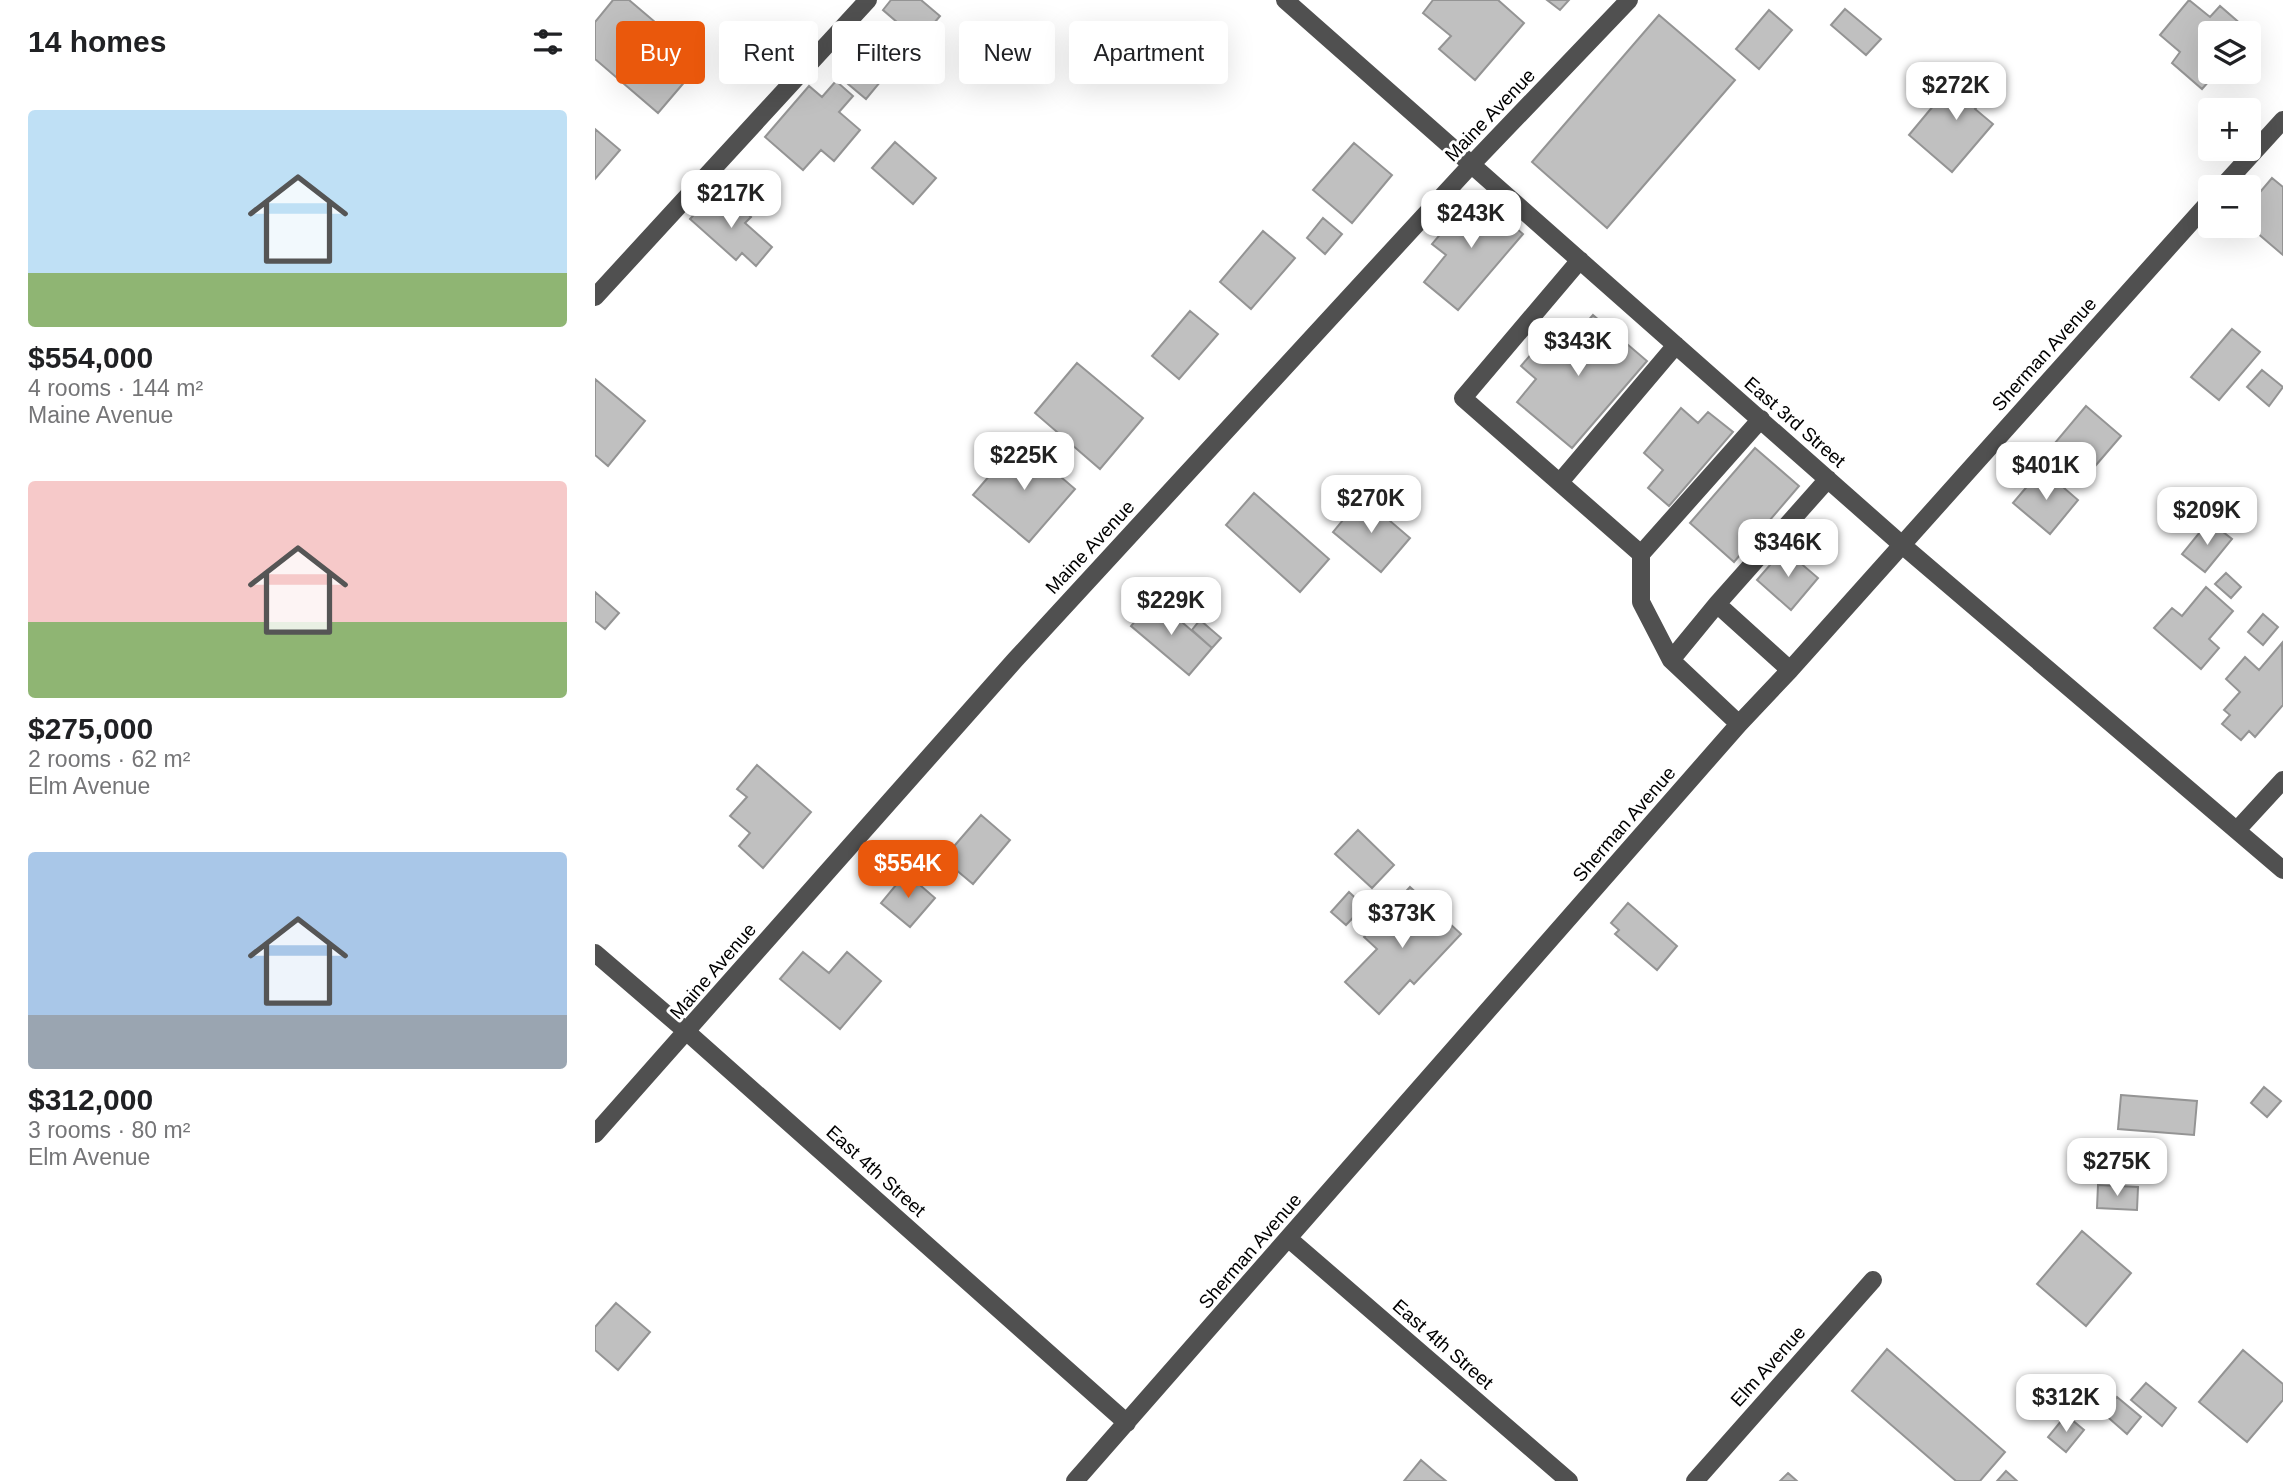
<!DOCTYPE html>
<meta charset="utf-8">
<style>
:root{--surface:#fff;--page:#f2f2f2;--text:#202124;--muted:#757577;--accent:#ea580c}
body{margin:0;font-family:Arial,sans-serif;background:var(--page);color:var(--text);height:100vh;display:flex;flex-direction:column;font-size:26px;white-space:nowrap}
*{box-sizing:border-box;margin:0}
p{font-size:23px;color:var(--muted)}
.icon{flex:none;width:38px;height:38px;fill:none;stroke:currentColor;stroke-width:2;stroke-linecap:round;stroke-linejoin:round}
.map{position:relative;flex:1;overflow:hidden}
.side{display:flex;flex-direction:column;background:var(--surface);width:595px}
.side>*{flex:none}
.top-card{position:absolute;left:21px;top:21px;width:665px;height:63px;display:flex;gap:14px}
.buttons{position:absolute;left:1603px;top:21px;display:grid;gap:14px}
.buttons a{display:grid;place-items:center;width:63px;height:63px;border-radius:7px;background:var(--surface);box-shadow:0 7px 28px #0002;font-size:35px}
.price{position:absolute;translate:-50% -60px;padding:0 16px;border-radius:14px;background:#fff;color:#222;font-size:23px;line-height:46px;filter:drop-shadow(0 2px 4px #0008)}
.price::after{content:'';position:absolute;left:50%;top:42px;width:21px;height:16px;margin-left:-10px;background:inherit;clip-path:polygon(0 0,100% 0,50% 100%)}
.price.on{background:var(--accent);color:#fff}
ul{padding:0;list-style:none}
li{display:grid;align-content:center;gap:14px;height:371px;padding:0 28px}
li span{display:grid;place-items:center;height:217px;border-radius:7px;color:#555}
li>.icon{margin-inline-start:auto}
span .icon{width:126px;height:126px;fill:#fffc;stroke-width:1}
li b{font-size:30px}
h2{display:flex;justify-content:space-between;align-items:center;height:84px;padding:0 28px;font-size:30px}
.tag{padding:0 24px;border-radius:7px;background:var(--surface);box-shadow:0 7px 28px #0002;font-size:24px;line-height:63px}
.tag.on{background:var(--accent);color:#fff}
main{display:flex;flex:1;min-height:0}
.map>svg:first-child{display:block}
.building{fill:#c0c0c0;stroke:#949494;stroke-width:2}
.lines{fill:none;stroke-linecap:round;stroke-linejoin:round}
.minor{stroke:#505050;stroke-width:18}
.labels{text-anchor:middle;dominant-baseline:central;stroke-width:6;stroke-linejoin:round;paint-order:stroke}
.street-label{font-size:19px;fill:#000;stroke:#fff}
</style>
<main>
<section class="side">
<h2>14 homes<svg class="icon" aria-label="filters" viewBox="0 0 24 24"><path d="M4 7h16M4 17h16"/><circle cx="9" cy="7" r="2"/><circle cx="15" cy="17" r="2"/></svg></h2>
<ul>
<li><span style="background:linear-gradient(#bfe0f5 75%,#8fb573 0)"><svg class="icon" aria-label="home" viewBox="0 0 24 24"><path d="M3 11l9-7 9 7M6 9v11h12V9"/></svg></span><div><b>$554,000</b><p>4 rooms · 144 m²</p><p>Maine Avenue</p></div></li>
<li><span style="background:linear-gradient(#f6c9c9 65%,#8fb573 0)"><svg class="icon" aria-label="home" viewBox="0 0 24 24"><path d="M3 11l9-7 9 7M6 9v11h12V9"/></svg></span><div><b>$275,000</b><p>2 rooms · 62 m²</p><p>Elm Avenue</p></div></li>
<li><span style="background:linear-gradient(#a9c7e8 75%,#9aa5b1 0)"><svg class="icon" aria-label="home" viewBox="0 0 24 24"><path d="M3 11l9-7 9 7M6 9v11h12V9"/></svg></span><div><b>$312,000</b><p>3 rooms · 80 m²</p><p>Elm Avenue</p></div></li>
</ul>
</section>
<div class="map">
<svg width="1688" height="1481" viewBox="0 0 1688 1481">
<rect width="100%" height="100%" fill="#fff"/>
<!-- building -->
<path class="building" d="M18,0H34L60,22L45,39L92,79L63,113L0,59V22Z
M296,0H326L345,16L324,41L288,10Z
M838,0H903L929,23L880,80L844,49L856,36L828,13Z
M952,0H974L965,10Z
M1594,0L1615,17L1625,6L1655,32L1654,34L1615,33V72H1622L1607,89L1577,63L1585,52L1565,35Z
M1250,9L1286,39L1271,55L1236,25Z
M1174,10L1197,30L1164,69L1141,49Z
M1064,15L1140,80L1012,228L937,162Z
M274,32L305,58L271,99L240,73Z
M1383,67L1402,83L1380,109L1398,124L1357,172L1314,135L1354,87L1361,93Z
M241,81L258,96L244,112L265,130L239,161L226,150L208,170L170,137L214,86L227,97Z
M0,129L25,150L0,179Z
M300,142L341,178L318,204L277,168Z
M759,143L797,175L757,223L718,190Z
M1677,178L1688,187V255L1654,226V205Z
M880,193L928,234L863,310L829,282L851,255L837,244Z
M118,194L131,205L136,200L156,217L150,223L177,247L161,266L147,253L141,260L95,219Z
M728,218L747,234L730,254L712,238Z
M668,231L700,258L656,309L625,282Z
M595,311L623,334L584,379L557,356Z
M998,315L1052,361L977,448L922,402L941,379L926,366L960,326L976,340Z
M1637,329L1665,352L1624,400L1596,377Z
M482,363L548,418L505,469L440,413Z
M1667,370L1688,387L1674,406L1652,387Z
M0,379L50,421L13,466L0,455Z
M1491,406L1526,436L1489,479L1454,450Z
M1086,408L1103,423L1113,412L1138,432L1074,506L1053,488L1068,470L1049,453Z
M424,441L480,489L434,542L378,495Z
M1160,448L1204,486L1139,562L1095,523Z
M1447,469L1483,500L1455,534L1418,503Z
M659,493L734,559L705,592L631,525Z
M767,497L815,538L786,572L738,532Z
M1614,521L1637,539L1610,572L1587,554Z
M1189,549L1223,578L1196,610L1162,580Z
M1631,573L1646,587L1636,598L1620,584Z
M1611,587L1638,611L1614,639L1624,648L1606,669L1559,628L1577,608L1587,616Z
M0,592L24,613L10,629L0,621Z
M559,598L617,648L594,675L536,626Z
M1668,614L1683,627L1668,645L1653,632Z
M605,620L626,638L617,648L597,630Z
M1687,643L1688,705L1660,737L1654,731L1646,740L1627,724L1635,715L1629,710L1645,692L1631,679L1650,657L1664,670Z
M162,765L216,812L168,868L144,846L155,833L135,816L152,797L142,789Z
M386,815L415,840L378,884L348,859Z
M763,830L799,865L777,888L740,854Z
M311,873L340,898L315,927L286,903Z
M815,887L866,934L819,984L815,980L784,1014L750,982L782,949L769,937Z
M754,892L769,906L751,925L736,912Z
M1033,903L1082,946L1062,970L1020,934L1024,930L1016,923Z
M208,952L234,973L252,952L286,981L245,1029L185,979Z
M1669,1087L1686,1101L1672,1117L1656,1103Z
M1526,1095L1602,1101L1599,1135L1523,1129Z
M1503,1185L1543,1187L1542,1210L1502,1208Z
M1487,1231L1536,1273L1491,1326L1442,1284Z
M21,1303L55,1332L23,1370L0,1350V1327Z
M1292,1349L1410,1452L1385,1481H1361L1257,1391Z
M1648,1350L1688,1384V1400L1652,1442L1604,1402Z
M1551,1383L1581,1408L1567,1426L1536,1400Z
M1522,1397L1546,1417L1532,1434L1508,1413Z
M1471,1415L1489,1430L1471,1452L1453,1437Z
M826,1460L841,1473L851,1481H809Z
M1411,1471L1422,1481H1402Z
M1193,1473L1202,1481H1185Z"/>
<g class="lines">
<!-- minor -->
<path class="minor" d="M690,0L1306,544L1688,870
M1627,187L1688,120
M985,260L868,398L1046,554V602L1076,660L1144,724
M0,297L273,0
M965,482L1081,345
M1046,554L1166,419
M1076,660L1122,604
M1195,670L1122,604L1233,479
M1642,830L1688,780
M0,953L92,1032L532,1423
M0,1134L420,660L876,165L1034,0
M694,1239L974,1481
M480,1481L1144,724L1195,670L1615,201
M1100,1481L1278,1280"/>
</g>
<g class="labels">
<!-- street labels -->
<g class="street-label">
<text transform="translate(895 115) rotate(-46)">Maine Avenue</text>
<text transform="translate(1449 354) rotate(-48)">Sherman Avenue</text>
<text transform="translate(1200 422) rotate(41)">East 3rd Street</text>
<text transform="translate(495 547) rotate(-47)">Maine Avenue</text>
<text transform="translate(1029 824) rotate(-49)">Sherman Avenue</text>
<text transform="translate(118 971) rotate(-49)">Maine Avenue</text>
<text transform="translate(281 1171) rotate(42)">East 4th Street</text>
<text transform="translate(655 1251) rotate(-49)">Sherman Avenue</text>
<text transform="translate(848 1344) rotate(41)">East 4th Street</text>
<text transform="translate(1173 1366) rotate(-48)">Elm Avenue</text>
</g>
</g>
</svg>
<div class="buttons">
<a><svg class="icon" aria-label="layers" viewBox="0 0 24 24"><path d="M12 4l9 5-9 5-9-5zM3 14l9 5 9-5"/></svg></a>
<a>+</a>
<a>−</a>
</div>
<b class="price" style="left:1361px;top:122px">$272K</b>
<b class="price" style="left:136px;top:230px">$217K</b>
<b class="price" style="left:876px;top:250px">$243K</b>
<b class="price" style="left:983px;top:378px">$343K</b>
<b class="price" style="left:429px;top:492px">$225K</b>
<b class="price" style="left:1451px;top:502px">$401K</b>
<b class="price" style="left:776px;top:535px">$270K</b>
<b class="price" style="left:1612px;top:547px">$209K</b>
<b class="price" style="left:1193px;top:579px">$346K</b>
<b class="price" style="left:576px;top:637px">$229K</b>
<b class="price on" style="left:313px;top:900px">$554K</b>
<b class="price" style="left:807px;top:950px">$373K</b>
<b class="price" style="left:1522px;top:1198px">$275K</b>
<b class="price" style="left:1471px;top:1434px">$312K</b>
<div class="top-card">
<a class="tag on">Buy</a>
<a class="tag">Rent</a>
<a class="tag">Filters</a>
<a class="tag">New</a>
<a class="tag">Apartment</a>
</div>
</div>
</main>
